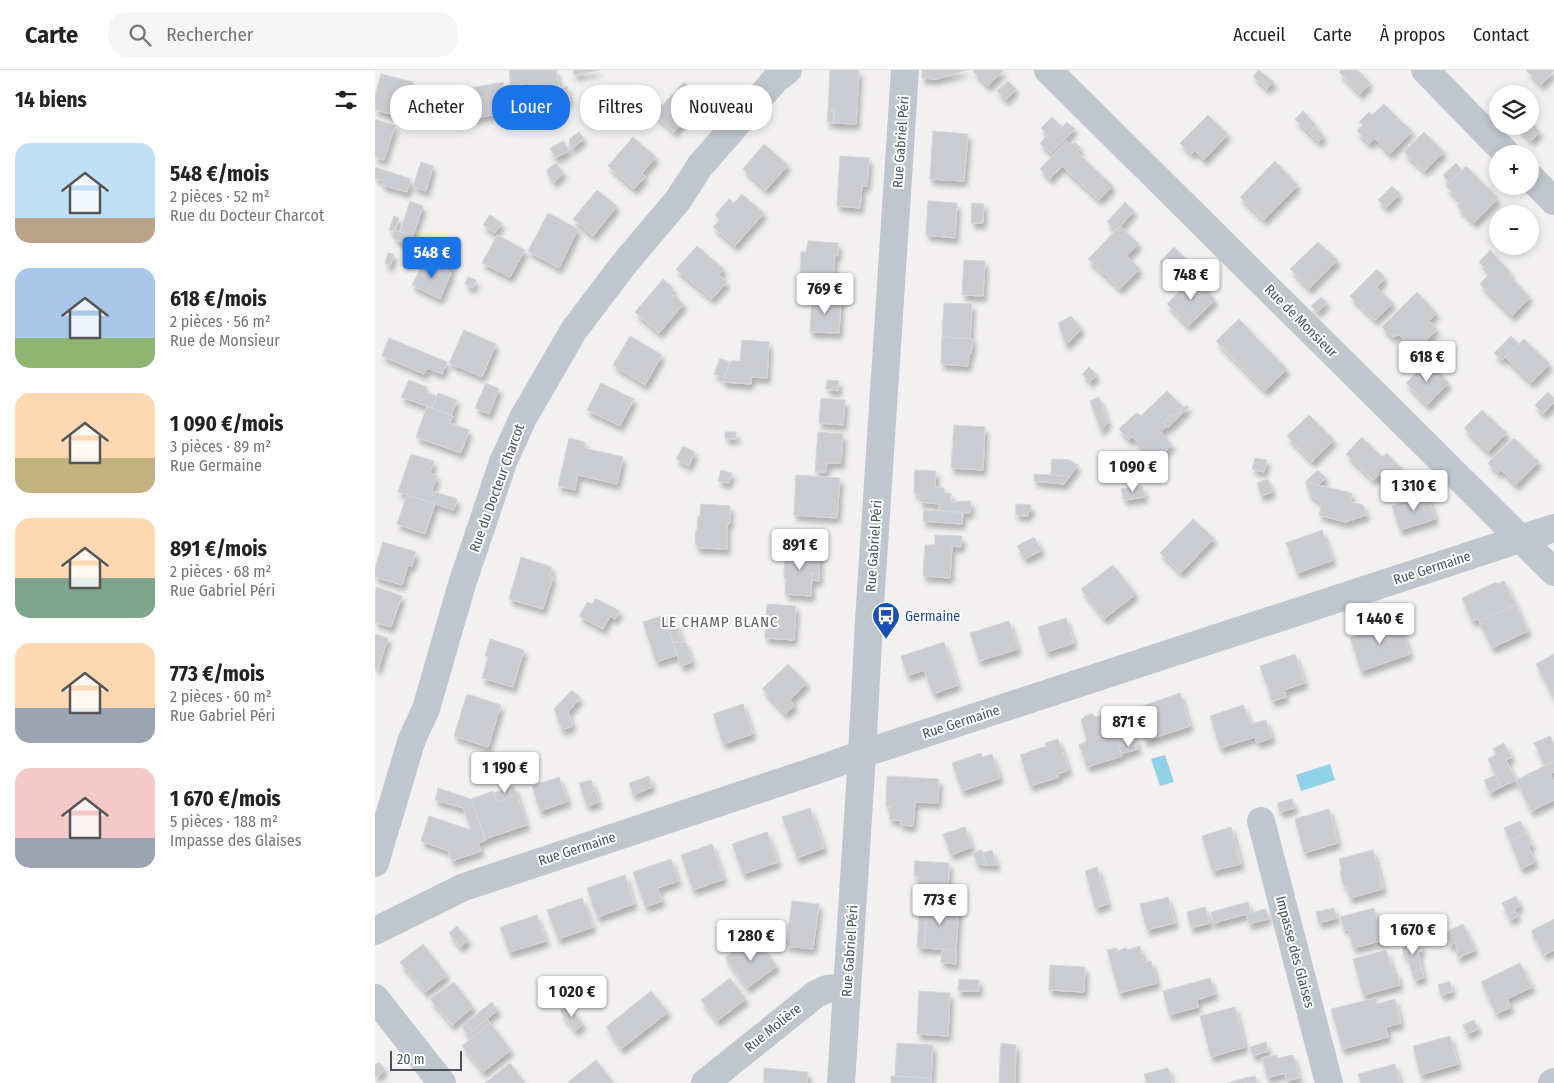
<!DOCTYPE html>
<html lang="fr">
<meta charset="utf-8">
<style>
:root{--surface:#fff;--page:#f6f6f6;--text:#222;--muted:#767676;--line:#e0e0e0;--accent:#1a73e8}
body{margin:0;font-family:"Fira Sans Condensed",sans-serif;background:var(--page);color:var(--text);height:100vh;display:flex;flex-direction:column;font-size:19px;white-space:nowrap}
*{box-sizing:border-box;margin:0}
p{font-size:16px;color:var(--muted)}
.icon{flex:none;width:28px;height:28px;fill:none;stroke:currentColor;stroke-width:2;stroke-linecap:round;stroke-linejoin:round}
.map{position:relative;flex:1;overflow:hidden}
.sheet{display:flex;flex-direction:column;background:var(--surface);width:375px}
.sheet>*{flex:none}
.banner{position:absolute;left:15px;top:15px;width:475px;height:45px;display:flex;gap:10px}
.buttons{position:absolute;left:1114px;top:15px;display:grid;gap:10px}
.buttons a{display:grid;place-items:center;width:50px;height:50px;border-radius:50%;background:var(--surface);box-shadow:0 2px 8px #0003;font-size:25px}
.scale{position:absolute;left:15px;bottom:12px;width:72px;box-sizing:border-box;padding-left:5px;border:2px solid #49525c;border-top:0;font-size:14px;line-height:18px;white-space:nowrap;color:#49525c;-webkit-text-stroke:4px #fff;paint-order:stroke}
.price{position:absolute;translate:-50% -42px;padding:0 11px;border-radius:5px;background:#fff;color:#222;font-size:16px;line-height:32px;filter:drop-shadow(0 1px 2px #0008)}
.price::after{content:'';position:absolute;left:50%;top:30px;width:15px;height:11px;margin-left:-8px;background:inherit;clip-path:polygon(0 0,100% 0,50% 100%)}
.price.current{background:var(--accent);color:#fff}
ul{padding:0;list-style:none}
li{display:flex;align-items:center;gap:15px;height:125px;padding:0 15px}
li span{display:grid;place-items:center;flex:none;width:140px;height:100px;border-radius:15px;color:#555}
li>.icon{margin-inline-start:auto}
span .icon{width:60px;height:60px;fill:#fffc;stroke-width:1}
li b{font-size:21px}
h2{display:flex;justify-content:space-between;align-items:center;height:60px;padding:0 15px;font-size:21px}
.chip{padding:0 18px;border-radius:20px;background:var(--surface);box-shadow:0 2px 8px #0003;font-size:18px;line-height:45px}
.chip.current{background:var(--accent);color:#fff}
header{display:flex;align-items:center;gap:30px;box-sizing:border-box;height:70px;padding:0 25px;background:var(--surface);border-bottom:1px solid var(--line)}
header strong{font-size:24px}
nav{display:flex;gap:28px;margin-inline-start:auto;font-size:18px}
.search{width:350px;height:45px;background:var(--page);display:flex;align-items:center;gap:12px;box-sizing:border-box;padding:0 18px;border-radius:20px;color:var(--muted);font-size:19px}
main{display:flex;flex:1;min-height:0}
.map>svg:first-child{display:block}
.water{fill:#91d1e7}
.building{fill:#caccd2;stroke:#d4d6db;filter:url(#shadow)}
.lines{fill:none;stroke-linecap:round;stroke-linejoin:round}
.minor{stroke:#bfc6ce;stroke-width:28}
.labels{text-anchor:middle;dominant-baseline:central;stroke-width:4;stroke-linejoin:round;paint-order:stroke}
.street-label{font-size:14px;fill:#49525c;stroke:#fff}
.transit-label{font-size:14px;fill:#164399;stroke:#fff;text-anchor:start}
.neighbourhood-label{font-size:15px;letter-spacing:1px;fill:#5d6064;stroke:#fff}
</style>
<header>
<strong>Carte</strong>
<div class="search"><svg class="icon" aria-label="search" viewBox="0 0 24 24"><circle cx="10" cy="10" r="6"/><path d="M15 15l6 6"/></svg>Rechercher</div>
<nav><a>Accueil</a><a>Carte</a><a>À propos</a><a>Contact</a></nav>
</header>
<main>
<section class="sheet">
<h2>14 biens<svg class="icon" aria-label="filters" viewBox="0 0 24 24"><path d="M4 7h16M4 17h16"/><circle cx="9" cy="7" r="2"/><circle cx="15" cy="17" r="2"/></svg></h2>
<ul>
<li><span style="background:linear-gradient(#bfe0f5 75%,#b9a48a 0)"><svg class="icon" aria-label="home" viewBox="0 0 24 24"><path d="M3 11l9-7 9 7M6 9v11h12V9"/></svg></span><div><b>548 €/mois</b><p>2 pièces · 52 m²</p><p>Rue du Docteur Charcot</p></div></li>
<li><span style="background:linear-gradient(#a9c7e8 70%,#8fb573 0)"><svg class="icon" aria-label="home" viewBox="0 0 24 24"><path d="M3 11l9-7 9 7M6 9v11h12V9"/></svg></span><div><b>618 €/mois</b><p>2 pièces · 56 m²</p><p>Rue de Monsieur</p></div></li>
<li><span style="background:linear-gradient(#ffd9b3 65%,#c2b280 0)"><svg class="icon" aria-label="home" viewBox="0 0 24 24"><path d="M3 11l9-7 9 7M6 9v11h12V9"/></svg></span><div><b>1 090 €/mois</b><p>3 pièces · 89 m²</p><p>Rue Germaine</p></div></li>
<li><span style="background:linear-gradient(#ffd9b3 60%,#7fa58c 0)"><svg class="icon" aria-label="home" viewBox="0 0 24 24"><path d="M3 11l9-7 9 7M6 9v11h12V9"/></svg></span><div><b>891 €/mois</b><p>2 pièces · 68 m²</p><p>Rue Gabriel Péri</p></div></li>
<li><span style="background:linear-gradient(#ffd9b3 65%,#9aa5b1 0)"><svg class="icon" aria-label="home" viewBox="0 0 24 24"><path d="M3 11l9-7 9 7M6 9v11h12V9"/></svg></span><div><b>773 €/mois</b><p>2 pièces · 60 m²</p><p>Rue Gabriel Péri</p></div></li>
<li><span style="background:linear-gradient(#f6c9c9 70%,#9aa5b1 0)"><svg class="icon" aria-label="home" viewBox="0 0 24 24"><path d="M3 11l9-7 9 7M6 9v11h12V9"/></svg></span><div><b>1 670 €/mois</b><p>5 pièces · 188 m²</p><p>Impasse des Glaises</p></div></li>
</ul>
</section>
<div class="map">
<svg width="1179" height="1013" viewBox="0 0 1179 1013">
<defs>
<filter id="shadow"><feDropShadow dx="3" dy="5.5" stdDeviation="2.5" flood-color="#0004"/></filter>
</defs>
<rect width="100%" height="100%" fill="#f2f0f0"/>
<!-- water -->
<path class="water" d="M790,685L799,712L785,716L776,689Z
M955,694L960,710L926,721L921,705Z"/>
<!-- building -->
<path class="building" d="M134,0H181L187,31L159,35L155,13L136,16Z
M198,0H225L199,5Z
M455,0H484L481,54L459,53V41H453Z
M547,0H592L561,9L547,8Z
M597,0H629L613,16Z
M884,0L899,12L892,19L878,6Z
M966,0H983L995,13L985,24L964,2Z
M1151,0H1179V1L1166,15Z
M6,4L38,12L28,47L0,40V26Z
M633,11L641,19L631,30L622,21Z
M128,12L133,42L79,52L73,22Z
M309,12L330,31L317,47L314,45L299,62L279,44Z
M192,16L195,31L187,33L185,18Z
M1009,34L1023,48L1001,70L1000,68L994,74L982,61L987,55L984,52L994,42L997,45Z
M453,41H459V53L452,52Z
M928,41L941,55L934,63L920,49Z
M833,45L853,64L829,90L820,81L816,84L805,73Z
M677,47L687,57L692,52L700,59L676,84L665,73L673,65L666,58Z
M1023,48L1037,61L1015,84L1001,70Z
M0,49L20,56L9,90L0,87Z
M1155,51L1165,62L1156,71L1144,59L1147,56H1155Z
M940,56L949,66L943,72L934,63Z
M558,61L593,64L589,111L555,109Z
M204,62L209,69L196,79L194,69Z
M1049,62L1069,82L1049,101L1029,82Z
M258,67L281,87L267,103L270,107L259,119L233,96Z
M189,71L194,81L180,88L175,78Z
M691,71L696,75L700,72L706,78L702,82L738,116L724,130L687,96L675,109L665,99Z
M389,74L413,95L391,120L368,99Z
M465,86L494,88L492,116H487L485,138L462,136Z
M900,91L923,115L889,150L865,127Z
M46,92L58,96L51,121L38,117Z
M181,93L189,103L179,112L171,101Z
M1081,93L1087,100L1074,113L1068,105Z
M1091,96L1123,128L1099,153L1082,136L1086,132L1071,116Z
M0,97L36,109L32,122L7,115L8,111L0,108Z
M1017,116L1025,124L1011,138L1003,130Z
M222,120L242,136L218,166L198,149Z
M367,124L389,143L360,176L338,157L345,150L340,145L354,129L359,133Z
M35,131L48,136L38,166L25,162Z
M553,131L582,133L580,168L551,165Z
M750,132L759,141L741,161L732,152Z
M597,133L609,134L608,153H596Z
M173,143L203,159L184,198L153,181Z
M115,145L127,153L120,163L108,155Z
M19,146L24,148L20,161L14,160Z
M745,156L764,174L752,186L765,199L745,219L713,189Z
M20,160L38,166L35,176L18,168Z
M122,165L150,180L135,207L107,193Z
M433,171L463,173V186L460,185L458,208L425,207L426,182H431Z
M943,172L963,190L934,219L915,199Z
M322,176L349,199L344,205L352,212L337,229L301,199Z
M799,177L819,197L804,211L785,192Z
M1115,180L1136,203L1134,205L1155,227L1137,246L1105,214L1115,203L1104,192Z
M13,183L19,184L15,196L10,193Z
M53,184L78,196L75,202L51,190Z
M50,190L76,203L65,229L37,215Z
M589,190L610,191L608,226L587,225Z
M1002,199L1010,208L1002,217L1018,233L1000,250L975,226Z
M819,206L832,219L831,220L840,230L813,256L792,234Z
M93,207L101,210L98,218L90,214Z
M288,209L299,219L296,223L309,234L284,263L260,242Z
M1042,222L1062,243L1054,250L1062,259L1041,281L1024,265L1017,267L1007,257Z
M437,226L466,228L464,263L435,262Z
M946,227L952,232L943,242L936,236Z
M569,233L597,234L595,269L567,267Z
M696,246L707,259L691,275L683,253Z
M864,249L912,299L890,321L841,271Z
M89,260L121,274L107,307L74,293Z
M255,266L287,285L270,315L238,295Z
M1136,266L1144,274L1127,290L1119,283Z
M567,267L598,269L596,284H594L593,296L566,294Z
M14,268L72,292L67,304L52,298L49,304L7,286Z
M1149,269L1175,294L1156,313L1130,287Z
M367,270L394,272L392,308L376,307V314L347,312L356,291H365Z
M345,288L355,292L349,308L339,304Z
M1053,292L1074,313L1052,335L1031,313Z
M714,297L722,305L715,312L707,304Z
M34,310L52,317L51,322L62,326L57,338L26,327Z
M452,310L464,311L463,321L451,319Z
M111,313L124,319L114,344L100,338Z
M226,313L259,329L245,356L212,340Z
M792,321L808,337L800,346L798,344L788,353L792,356L786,362L795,372L786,381L788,383L781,391L757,367L754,370L744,359L761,343L766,346Z
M1173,322L1179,328V333L1168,344L1160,335Z
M63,323L82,330L76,346L57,338Z
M724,327L733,352L726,361L715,331Z
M446,328L470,330L468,355L444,353Z
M811,335L814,337L793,358L788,353L798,344L800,346Z
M52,336L78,346L75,353L94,360L86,383L41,367Z
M1107,340L1132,363L1113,382L1089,358Z
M934,345L959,370L937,392L912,366Z
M579,355L610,357L608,400L576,398Z
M350,362H361V369L350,368Z
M443,362L468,364L466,393H452L451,402H440Z
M987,367L1007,387L1012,383L1020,392L1006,407L1004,405L998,410L971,384Z
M194,368L210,372L209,378L248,387L242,414L203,405L200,420L183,416Z
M1139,368L1164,392L1141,415L1126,400L1123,403L1113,393Z
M795,372L797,375L788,383L786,381Z
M308,376L320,382L314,396L301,389Z
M36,384L59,391L55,403L62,406L57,421L82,429L79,440L23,422Z
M880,388L892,390L889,402L877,399Z
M677,389L695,390L703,395L695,406L676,405Z
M1020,392L1027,398L1012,413L1006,407Z
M346,400L357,403L354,413L343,411Z
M540,400L561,401L560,417L569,418V423L576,424V432L596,431L595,443L564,441V434L545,432V424H539Z
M943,400L951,408L944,415L930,412Z
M659,404L676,405L695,406L689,414L659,411Z
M421,405L465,408L462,448L419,445Z
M893,409L898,422L886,426L882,413Z
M930,412L977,423L975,432L988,435L992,445L970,452L944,445L947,433L935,425Z
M767,416L770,427L749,430L746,419Z
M1053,424L1060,449L1025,460L1017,436Z
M32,425L60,434L50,464L22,454Z
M326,434L355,436V453L352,455V479L323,478L320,473L321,461L322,460L323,446H325Z
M641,434L656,435V441H653V446L641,445Z
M549,440L588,442L587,454L548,451Z
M818,449L839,468L806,503L785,483Z
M947,460L958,490L922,503L911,473Z
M560,465L587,466L586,477L577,476L575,508L548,506L550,475H560Z
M659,467L667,480L650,489L642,476Z
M8,472L41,482L37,496L33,495L27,515L0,507V498Z
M410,478L445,481L444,504L437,503L436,526L410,524L411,509L409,507Z
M146,487L177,497L175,505L178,507L168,539L134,529Z
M738,495L761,524L729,549L706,519Z
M437,503L444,504V511L437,510Z
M1129,511L1141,535L1104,551L1103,549L1097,551L1087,528L1121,512L1122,514Z
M1,517L27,526L16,557L0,552Z
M220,528L245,541L240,549L235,546L228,559L204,546L212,532L217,534Z
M392,534L421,536L419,570L390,568Z
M1141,535L1153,561L1117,578L1104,551Z
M289,545L302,585L281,592L268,552Z
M691,548L699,573L671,582L663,557Z
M1023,548L1035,584L986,601L975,568L1009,556V553Z
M634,551L643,579L604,591L595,563Z
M301,553L307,572H298L292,556Z
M0,564L13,568L3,599L0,598Z
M115,569L149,580L138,617L107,608L113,587L110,586Z
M298,572L311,573L317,592L306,596Z
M569,572L583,615L558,624L549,600L532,606L526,586Z
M920,584L930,613L909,620L911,627L897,631L885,596Z
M1179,584V628L1161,594Z
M413,594L432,613L415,630L420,635L410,644L387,619Z
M197,620L205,628L193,642L198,656L187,660L179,639Z
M805,623L815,656L770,671L759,639Z
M92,624L126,635L113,677L79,666Z
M368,634L378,664L348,674L338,644Z
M868,635L876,654L891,650L897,668L882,673L880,667L845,678L835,646Z
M749,637L761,671L744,677L747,686L712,697L704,675L712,671L706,650L710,646L717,644L721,647Z
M1175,666L1179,673V691L1170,696L1159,673Z
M683,669L694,700L683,704L684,707L655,716L645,685L671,676L670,673Z
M761,671L763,679L746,684L744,677Z
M1129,673L1137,687L1131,690L1141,710L1126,717L1113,689L1121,685L1118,679Z
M606,683L608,687L617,684L625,708L587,721L577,693Z
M1179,691V702L1175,704L1179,713V730L1156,741L1141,710Z
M1121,705L1126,717L1115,723L1109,710Z
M274,706L277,717L258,725L254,713Z
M512,706L564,709L563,733L540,732L538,756L526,755V751L514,749L515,737H511Z
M184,707L193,731L165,741L157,716Z
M216,710L224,732L212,736L204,713Z
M139,716L142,725L122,732L118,723Z
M63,718L96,729L111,770L103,773L106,781L77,791L73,781L46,771L54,746L96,760L88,738L60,730Z
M118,721L122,732L142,725L152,755L110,769L96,729Z
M917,729L920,738L905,742L902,733Z
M435,738L449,778L422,788L407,747Z
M954,739L963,773L929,783L920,749Z
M1145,751L1151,763L1135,771L1129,758Z
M590,757L597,777L576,785L568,764Z
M856,757L866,794L837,801L827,766Z
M392,762L403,792L368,804L357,774Z
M1151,763L1157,774L1153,776L1160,792L1146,799L1135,771Z
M337,774L349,809L318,820L306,785Z
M607,780L612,795L602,794L598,783Z
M617,780L622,795H612L608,783Z
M998,780L1008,819L975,828L971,816L969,817L965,801H967L964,789Z
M296,789L303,811L283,818L287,831L270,837L258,802Z
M540,791L574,793L573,827L543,825V806H539Z
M722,797L733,834L720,838L710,801Z
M250,805L259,834L222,847L212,818Z
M1141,826L1145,836L1139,839L1143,846L1135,850L1127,833Z
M793,827L800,853L772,860L765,834Z
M207,828L218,857L183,869L172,840Z
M417,831L444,834L438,879L411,876Z
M873,832L876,843L838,853L836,842Z
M545,834L584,837L581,880L549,878L551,849H544Z
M830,837L835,853L816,858L812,842Z
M959,838L962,848L944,853L941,842Z
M999,838L1009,870L978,878L973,859L969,860L965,847Z
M891,839L893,849L874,854L871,844Z
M162,845L171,871L134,882L125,857Z
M544,849H551L549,878L542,877Z
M1179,849V880L1169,885L1156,861Z
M1088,854L1100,880L1083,888L1081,882L1083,881L1080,873L1075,876L1069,863Z
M82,856L93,870L85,877L74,863Z
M379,866L402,896L372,918L350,888Z
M1045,872L1047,881L1043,882L1047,900L1037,902L1032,886H1029L1027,877Z
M48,874L72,905L50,922L25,892Z
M765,876L769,893L776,891L782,913L744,923L732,880L742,878V881L751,878L752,880Z
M567,879L581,880V894L566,892Z
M1011,880L1019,903H1022L1025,915L988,925L978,889Z
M1145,893L1157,917L1132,929L1136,937L1121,944L1106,912Z
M675,895L710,897L709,922L674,920Z
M1047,900L1049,908L1039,910L1037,902Z
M355,908L371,929L342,951L326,930Z
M835,908L840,924L822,930L823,937L794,945L788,921Z
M584,909L604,910V921H583Z
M1075,911L1077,922L1066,925L1063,915Z
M79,912L98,937L77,955L55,929Z
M276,921L293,942L246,979L231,957Z
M544,921L575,923L573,966L542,964Z
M1001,928L1002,934L1020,929L1026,953L1011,957L1013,967L967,979L956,939Z
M117,932L123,940L97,961L91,953Z
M193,935L208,954L200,961L185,941Z
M860,937L870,977L836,987L825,946Z
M112,949L115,953L96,969L87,957L91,953L97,961Z
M1099,950L1103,959L1092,964L1088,955Z
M115,953L136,980L108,1002L87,976Z
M1075,966L1083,994L1045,1005L1038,976Z
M891,972L893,981L878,986L875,977Z
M522,973L558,975L556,1008L520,1006Z
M626,973L641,975L640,1013H624Z
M902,985L903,988L918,985L924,1008L911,1011L910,1003L892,1008L887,988Z
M221,990L239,1013H194L193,1012Z
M4,992L10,1000L0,1008V995Z
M135,993L150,1013H110Z
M1020,994L1025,1013H986L983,1004Z
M389,998L433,1002L432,1013H389Z
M793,998L797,1013H772L769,1004Z
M516,1006L556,1008V1013H516Z
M880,1006L882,1013H871L870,1008Z
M870,1008L871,1013H852Z"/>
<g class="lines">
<!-- minor -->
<path class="minor" d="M673,0L1179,502
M1050,0L1132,84
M1155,107L1179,131
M886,751L954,1013
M0,793L37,669L51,639L87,514L110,446L128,392L148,348L199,260L249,194L303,130L325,96L401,9L413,0
M0,861L89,817L448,698L496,681L1179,458
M0,928L67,1013
M330,1013L441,924L452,919L472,917
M466,1013L487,685L494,551L530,0
M1177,1013L1179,1012"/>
</g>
<!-- icons -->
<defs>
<symbol id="bus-pin" viewBox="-11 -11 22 30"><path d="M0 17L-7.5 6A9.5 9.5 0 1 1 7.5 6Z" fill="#1a4fb4" stroke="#fff"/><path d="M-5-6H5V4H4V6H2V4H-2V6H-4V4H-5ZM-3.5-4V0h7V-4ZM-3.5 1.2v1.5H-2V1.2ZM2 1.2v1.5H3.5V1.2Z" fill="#fff"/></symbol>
</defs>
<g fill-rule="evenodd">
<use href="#bus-pin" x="495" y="530" width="32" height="43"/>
</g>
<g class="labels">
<!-- street labels -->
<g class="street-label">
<text transform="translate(526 72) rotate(-86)">Rue Gabriel Péri</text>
<text transform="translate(926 251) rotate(45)">Rue de Monsieur</text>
<text transform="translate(122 418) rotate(-70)">Rue du Docteur Charcot</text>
<text transform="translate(499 476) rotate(-86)">Rue Gabriel Péri</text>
<text transform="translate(1057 498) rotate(-18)">Rue Germaine</text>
<text transform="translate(586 652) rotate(-18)">Rue Germaine</text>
<text transform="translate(202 779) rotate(-18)">Rue Germaine</text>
<text transform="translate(475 881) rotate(-86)">Rue Gabriel Péri</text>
<text transform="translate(920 882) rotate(75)">Impasse des Glaises</text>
<text transform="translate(398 958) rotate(-39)">Rue Molière</text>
</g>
<!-- transit labels -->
<g class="transit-label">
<text x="530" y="546">Germaine</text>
</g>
<!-- neighbourhood labels -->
<g class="neighbourhood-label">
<text x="345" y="552">LE CHAMP BLANC</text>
</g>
</g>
</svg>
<div class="buttons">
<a><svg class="icon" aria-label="layers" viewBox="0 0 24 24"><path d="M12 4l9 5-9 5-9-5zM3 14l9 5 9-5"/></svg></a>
<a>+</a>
<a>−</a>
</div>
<div class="scale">20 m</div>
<b class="price current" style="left:57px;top:209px">548 €</b>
<b class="price" style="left:816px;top:231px">748 €</b>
<b class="price" style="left:450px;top:245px">769 €</b>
<b class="price" style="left:1052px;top:313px">618 €</b>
<b class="price" style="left:758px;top:423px">1 090 €</b>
<b class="price" style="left:1039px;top:442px">1 310 €</b>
<b class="price" style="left:425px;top:501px">891 €</b>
<b class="price" style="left:1005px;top:575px">1 440 €</b>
<b class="price" style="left:754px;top:678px">871 €</b>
<b class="price" style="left:130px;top:724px">1 190 €</b>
<b class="price" style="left:565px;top:856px">773 €</b>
<b class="price" style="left:1038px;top:886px">1 670 €</b>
<b class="price" style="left:376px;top:892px">1 280 €</b>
<b class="price" style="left:197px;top:948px">1 020 €</b>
<div class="banner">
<a class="chip">Acheter</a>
<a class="chip current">Louer</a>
<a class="chip">Filtres</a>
<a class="chip">Nouveau</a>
</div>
</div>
</main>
